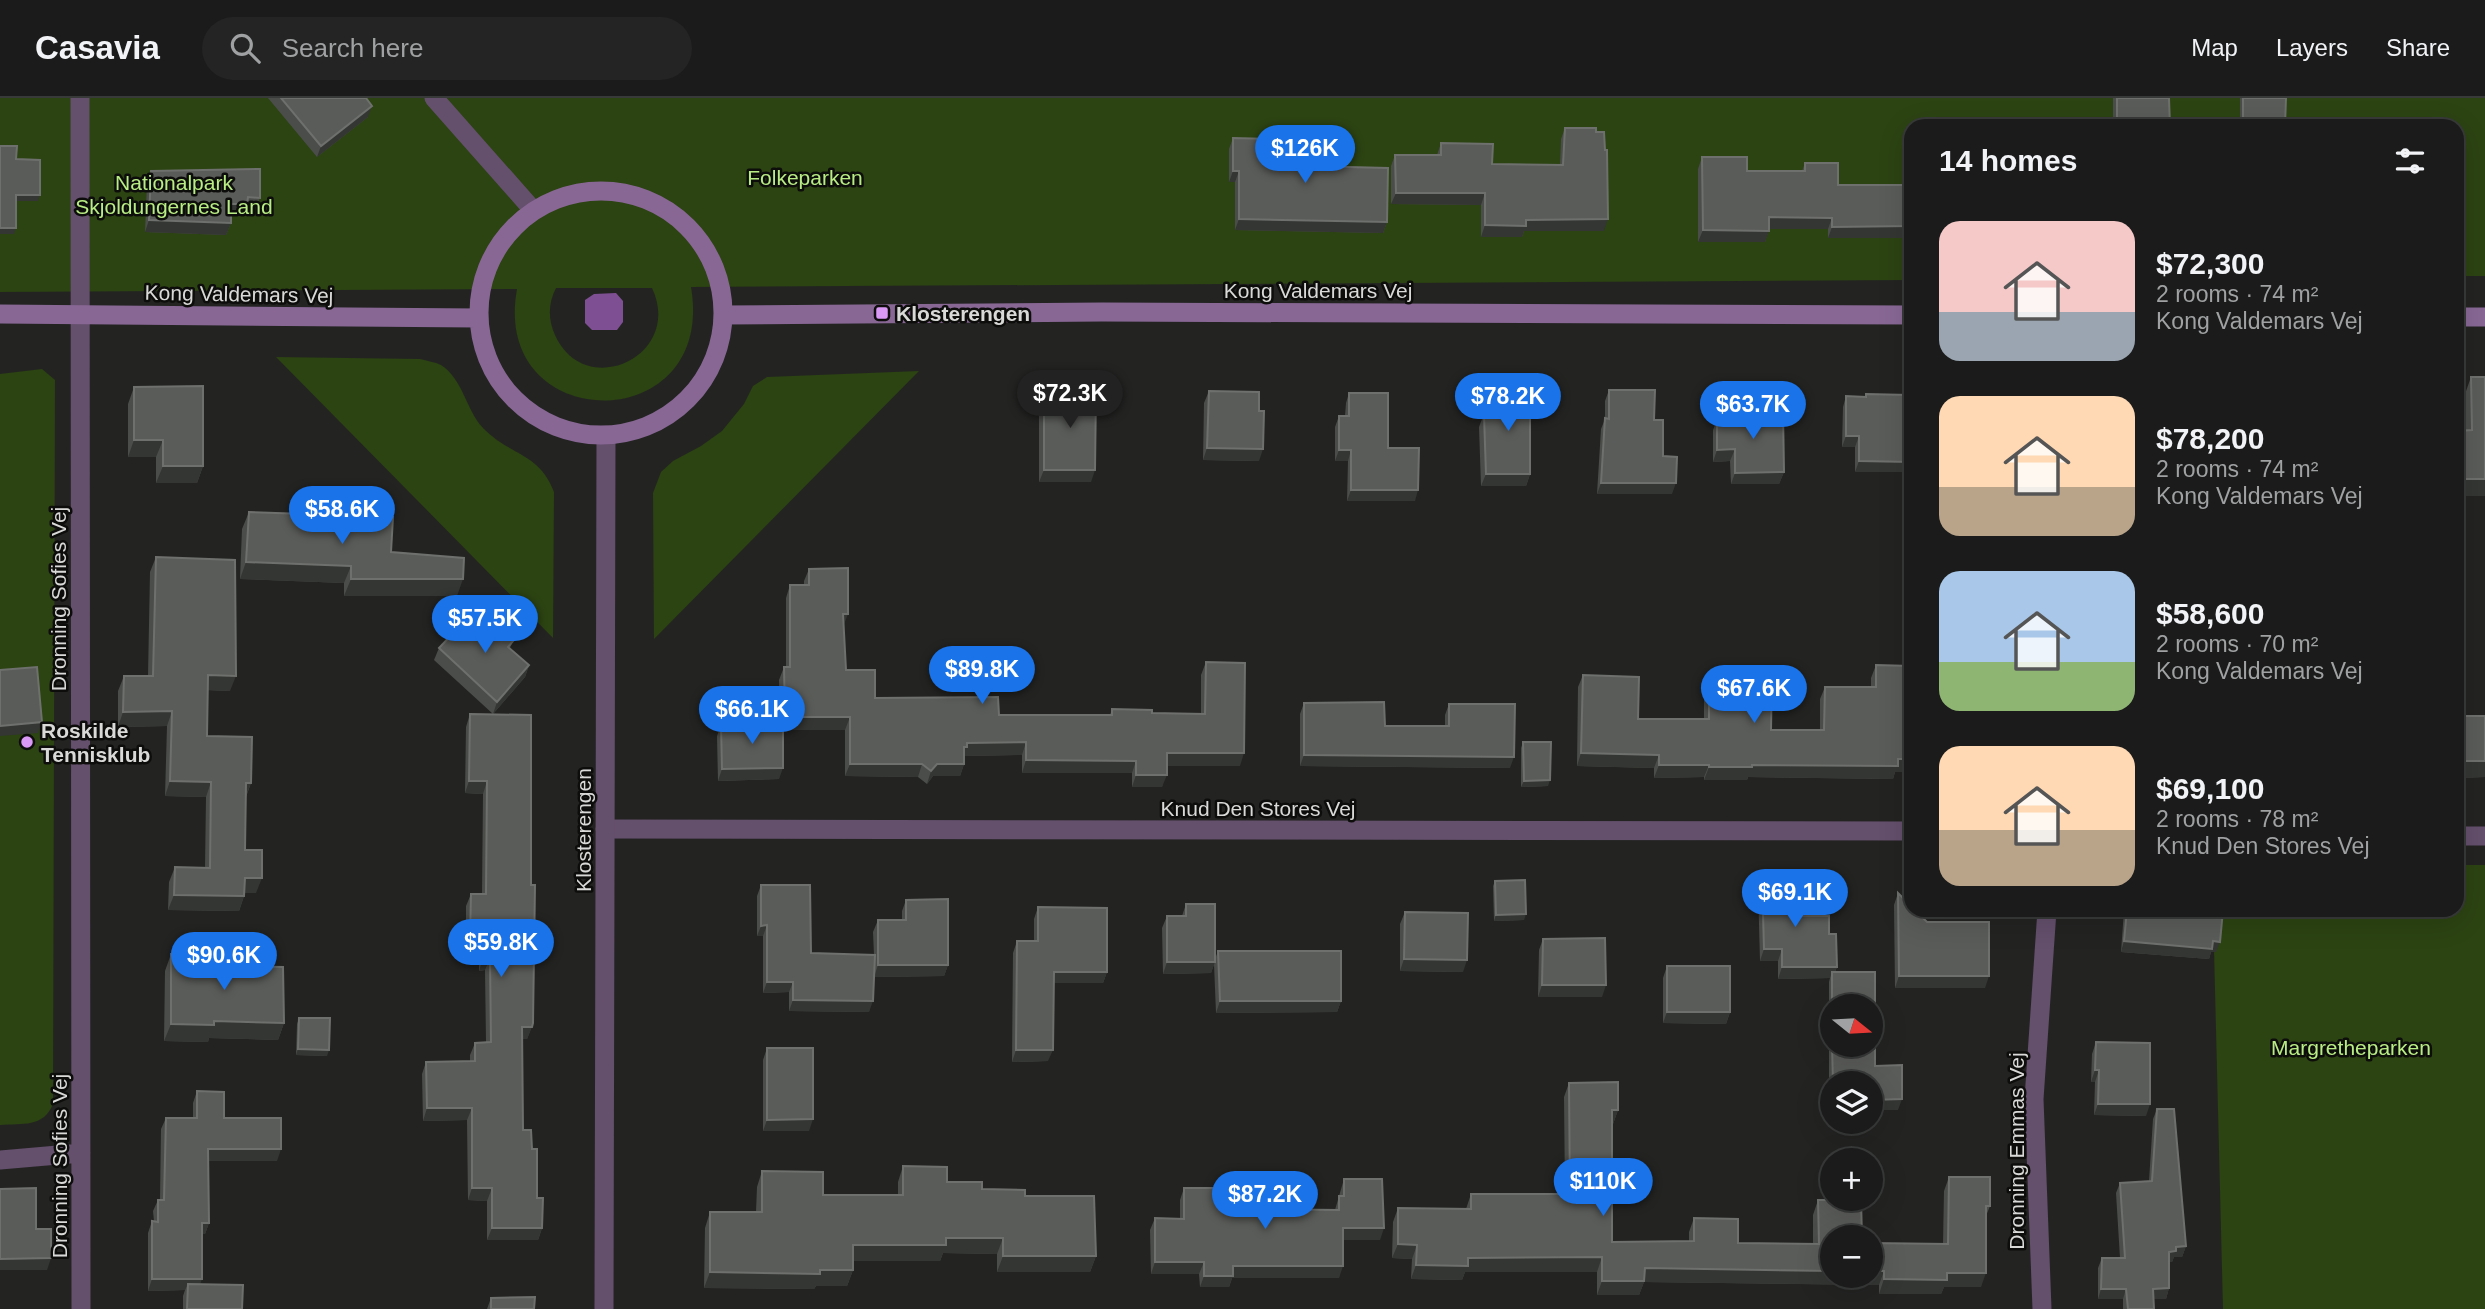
<!DOCTYPE html>
<meta charset="utf-8">
<style>
:root{--surface:#1a1b1a;--page:#232423;--text:#f1f3f6;--muted:#9fa1a2;--line:#383939;--accent:#1a73e8}
body{margin:0;font-family:Arial,sans-serif;background:var(--page);color:var(--text);height:100vh;display:flex;flex-direction:column;font-size:26px;white-space:nowrap}
*{box-sizing:border-box;margin:0}
p{font-size:23px;color:var(--muted)}
.icon{flex:none;width:38px;height:38px;fill:none;stroke:currentColor;stroke-width:2;stroke-linecap:round;stroke-linejoin:round}
.map{position:relative;flex:1;overflow:hidden}
.panel{position:absolute;left:1904px;top:21px;width:560px;height:798px;display:flex;flex-direction:column;background:var(--surface);border-radius:21px;box-shadow:0 7px 28px #0002,0 0 0 2px var(--line)}
.panel>*{flex:none}
.needle{width:46px;rotate:108deg}
.buttons{position:absolute;left:1820px;top:896px;display:grid;gap:14px}
.buttons a{display:grid;place-items:center;width:63px;height:63px;border-radius:50%;background:var(--surface);box-shadow:0 7px 28px #0002,0 0 0 2px var(--line);font-size:35px}
.price{position:absolute;translate:-50% -60px;padding:0 16px;border-radius:24px;background:var(--accent);color:#fff;font-size:23px;line-height:46px;filter:drop-shadow(0 2px 4px #0008)}
.price::after{content:'';position:absolute;left:50%;top:42px;width:21px;height:16px;margin-left:-10px;background:inherit;clip-path:polygon(0 0,100% 0,50% 100%)}
.price.selected{background:#222;color:#fff}
ul{padding:0;list-style:none}
li{display:flex;align-items:center;gap:21px;height:175px;padding:0 35px}
li span{display:grid;place-items:center;flex:none;width:196px;height:140px;border-radius:21px;color:#555}
li>.icon{margin-inline-start:auto}
span .icon{width:84px;height:84px;fill:#fffc;stroke-width:1}
li b{font-size:30px}
h2{display:flex;justify-content:space-between;align-items:center;height:84px;padding:0 35px;font-size:30px}
header{display:flex;align-items:center;gap:42px;box-sizing:border-box;height:98px;padding:0 35px;background:var(--surface);border-bottom:2px solid var(--line)}
header strong{font-size:33px}
nav{display:flex;gap:38px;margin-inline-start:auto;font-size:24px}
.search{width:490px;height:63px;background:var(--page);display:flex;align-items:center;gap:18px;box-sizing:border-box;padding:0 24px;border-radius:38px;color:var(--muted);font-size:26px}
.map>svg:first-child{display:block}
.green{fill:#2c4312;fill-rule:evenodd}
.water{fill:#7f4f93}
.lines{fill:none;stroke-linecap:round;stroke-linejoin:round}
.minor{stroke:#644f6c;stroke-width:19}
.tertiary{stroke:#644f6c;stroke-width:19}
.secondary{stroke:#886795;stroke-width:19}
.wall{fill:#4b4d4a}
.shaded-wall{fill:#343633}
.building{fill:#5a5c59;stroke:#6e706d;stroke-width:2}
.poi-dot{fill:#db99f6;stroke:#0d0d0c;stroke-width:2.5}
.labels{text-anchor:middle;dominant-baseline:central;stroke-width:5;stroke-linejoin:round;paint-order:stroke}
.park-label{font-size:21px;fill:#b8ed83;stroke:#0d0d0c}
.street-label{font-size:21px;fill:#d9dad8;stroke:#0d0d0c}
.poi-label{font-size:21px;font-weight:bold;fill:#d9dad8;stroke:#0d0d0c;text-anchor:start}
</style>
<header>
<strong>Casavia</strong>
<div class="search"><svg class="icon" aria-label="search" viewBox="0 0 24 24"><circle cx="10" cy="10" r="6"/><path d="M15 15l6 6"/></svg>Search here</div>
<nav><a>Map</a><a>Layers</a><a>Share</a></nav>
</header>
<div class="map">
<svg width="2485" height="1211" viewBox="0 0 2485 1211">
<rect width="100%" height="100%" fill="#232422"/>
<!-- green -->
<path class="green" d="M0,0H2485V178H2457V28H1911V182L691,189C717,341 490,339 517,191L0,194ZM556,190H652C684,258 585,304 555,237C548,222 548,205 556,190Z
M276,259L420,261C427,263 435,264 441,267C463,281 466,312 483,330C510,358 539,354 554,394L553,540Z
M42,271L55,282L53,1006C43,1030 23,1025 0,1027V276Z
M919,273L654,541L653,395L661,374L673,363L701,348L722,333L744,306L753,288L767,279Z
M2457,767H2485V1211H2223L2213,812H2457Z"/>
<!-- water -->
<path class="water" d="M616,195L623,203V224L617,232H592L585,225V202L594,196Z"/>
<g class="lines">
<!-- minor -->
<path class="minor" d="M80,0L81,1211
M434,0L533,112
M605,731L1911,733
M2457,738H2485
M0,1062L81,1055
M2042,1211L2034,1001L2047,812"/>
<!-- tertiary -->
<path class="tertiary" d="M604,1211L606,338"/>
<!-- secondary -->
<path class="secondary" d="M479 215a122 122 0 1 1 244 0a122 122 0 1 1-244 0Z
M0,216L478,220
M724,217L1102,214L1911,217
M2457,219H2485"/>
</g>
<!-- wall -->
<path class="wall" d="M268,0H366L368,19L317,59Z
M2113,0H2169L2170,28H2113Z
M2240,0H2286L2285,28H2240Z
M1565,30L1604,133H1524L1522,139H1481V107L1391,106V68L1395,57H1437L1441,45L1492,66L1560,67L1561,41Z
M1233,40L1308,68L1387,124L1383,135L1235,132V84H1229V51Z
M1702,59L1747,73H1802L1805,65L1838,87H1910L1911,85V131L1908,140H1828V131H1769L1765,144H1698V71Z
M151,73L260,100L255,112L246,111L243,118H231V125L226,137L145,134L147,85Z
M2471,279H2485L2457,398L2465,332V296Z
M134,289L203,368L197,385H156V359H128V306Z
M1609,292L1654,322L1672,396H1597L1601,331L1605,321V303Z
M1044,293L1091,384H1039V305Z
M1209,293L1259,313V363L1203,362L1204,305Z
M1487,293L1530,376L1526,388H1481L1479,329L1482,321V305Z
M1349,295L1388,350L1415,403H1347L1348,363H1335V329L1339,318H1345L1346,305Z
M1866,296L1909,318L1855,374V349H1842L1843,309L1846,298L1865,299Z
M1720,315L1784,374L1779,386H1731L1730,363L1713,364V332Z
M249,414L457,498H344V485L240,481L242,431Z
M156,459L230,593L208,592L207,638L251,685L246,699L245,752L256,795H244V798L239,813L168,812L169,784L175,769L205,770L206,699L165,698L167,628L118,629V593L124,578H148L150,474Z
M809,471L843,528L846,572L875,600L999,617H1110L1112,611L1152,615L1201,616V577L1206,564L1240,668H1167L1162,689H1132V675H1022V657L964,658V666L960,678H933L927,686L918,679L845,678V632H783L779,681L718,683L717,638L721,627L780,626L779,582L784,569H786V500L790,487H804V483Z
M513,543L510,550L529,567L525,579L493,616L434,562L439,550Z
M1876,567L1895,674L1893,681L1748,679L1747,682H1704V679L1654,680V670L1577,668L1578,589L1583,577L1638,621H1704V590L1709,577L1771,632H1820V601L1825,589H1871V580Z
M1304,605L1385,628H1445V617L1449,606L1510,670L1300,668V616Z
M470,616L531,787L533,925L527,941H522L523,1032L532,1051L537,1100L542,1130L538,1142H487V1103L468,1102L467,1022L423,1023L422,976L426,964L470,963V957L475,945L486,944L485,872L479,873V852H466V808L471,796H482L483,696L465,695L466,629Z
M2459,618L2485,679L2457,680V625Z
M1523,644L1548,688L1521,689V650Z
M1762,778L1791,818L1829,836L1837,869L1835,874L1875,968L1898,1012L1832,985V1013H1829V884L1830,880L1778,881V863H1760L1758,789Z
M1495,783L1524,822L1494,823L1493,788Z
M761,787L811,855L874,857L873,834L878,822H902V813L906,802L948,867L944,878L874,879L869,914L789,913V894L763,895V838H757V798Z
M1898,795L1985,890H1895L1894,807Z
M1186,806L1215,861L1218,853L1341,903L1337,914L1216,915L1214,866L1211,875L1163,876L1162,830L1167,818H1182Z
M1038,809L1107,874L1103,885H1054L1048,963L1012,964L1013,855L1017,843H1034V821Z
M2124,812H2223L2216,854H2211L2209,861L2121,854Z
M1405,814L1463,874L1400,873V826Z
M1543,841L1602,899H1538L1539,852Z
M171,856L215,868L284,925L278,942L209,940L208,944L164,943L165,873Z
M1667,868L1730,914L1726,926L1663,925V880Z
M299,920L327,958L296,957L297,926Z
M2096,944L2146,1018L2094,1017L2095,984H2091L2092,956Z
M767,950L809,1033H763V962Z
M1569,985L1618,1012L1613,1026H1612V1144L1689,1143V1134L1694,1120L1738,1145L1813,1146V1117L1818,1102L1832,1178L1943,1146L1944,1093L1949,1079L1990,1108L1986,1118L1981,1189H1944L1941,1196H1879V1187L1644,1184L1639,1197H1597V1174H1465L1462,1182L1411,1181L1412,1161L1392,1160L1393,1124L1398,1110L1466,1111L1471,1096H1565L1564,999Z
M197,993L224,1020L277,1063H208L209,1125L205,1136H202L200,1187L242,1211H183V1198L185,1192L148,1193V1135L152,1123H154L153,1113L158,1102H160L161,1031L166,1020H193V1005Z
M2157,1011L2186,1148L2182,1159H2174L2172,1164H2169V1190L2166,1201H2154V1211H2123V1201H2098V1170L2102,1160H2120L2116,1095L2120,1085L2149,1083L2153,1021Z
M903,1068L947,1084L982,1091L1025,1098L1096,1158L1090,1174H997V1156L943,1155L940,1163H853V1172L847,1188H816L814,1191L704,1190L705,1130L710,1114H756L757,1089L762,1073L823,1097H898V1084Z
M1344,1081L1380,1142H1343L1339,1180H1232L1229,1189H1200L1199,1176H1151L1150,1132L1155,1120L1180,1121V1102L1184,1090L1218,1107L1233,1111L1335,1112Z
M491,1200L534,1211H487Z"/>
<!-- shaded-wall -->
<path class="shaded-wall" d="M372,8L368,19L317,59L321,48Z
M1233,73H1239L1235,84H1229Z
M1396,95H1485L1481,107L1391,106Z
M16,97H40L38,103H14Z
M231,106H247L243,118H227Z
M1769,119L1832,120L1828,131H1765Z
M1239,121L1387,124L1383,135L1235,132Z
M1608,121L1604,133H1524L1522,139H1481L1485,127L1526,122Z
M149,122L231,125L226,137L145,134Z
M1911,122V131L1908,140H1828L1832,129Z
M0,130H16L14,136H0Z
M1703,132L1769,133L1765,144H1698Z
M1846,338H1859L1855,349H1842Z
M134,342H163L156,359H128Z
M1207,350L1263,351L1259,363L1203,362Z
M1735,351L1730,363L1713,364L1717,352Z
M1339,352H1351L1348,363H1335Z
M1859,363L1911,364V374H1855Z
M163,368H203L197,385H156Z
M1044,372H1095L1091,384H1039Z
M1784,374L1779,386H1731L1735,375Z
M1486,376H1530L1526,388H1481Z
M2457,381H2485V398H2457Z
M1601,385H1676L1672,396H1597Z
M1351,392H1418L1415,403H1347Z
M246,464L351,468L344,485L240,481Z
M351,481H463L457,498H344Z
M843,516H848L843,529Z
M529,567L525,579L493,616L497,604Z
M208,577L236,578L230,593L203,592Z
M172,613L167,628L118,629L123,614Z
M785,619H850L845,632H780Z
M42,624L38,635L0,638V628Z
M1026,644L1022,657L964,658V649L967,645Z
M1167,655H1244L1240,668H1162Z
M1581,655L1659,657L1654,670L1577,668Z
M1304,657L1514,659L1510,670L1300,668Z
M1898,661H1911V674H1895L1893,681L1748,679L1747,682H1704L1709,669L1752,667Z
M1026,662L1136,663L1132,675H1022Z
M2460,663H2485V679L2457,680V671Z
M850,666H922L918,679L845,678Z
M937,666H964L960,678H933L927,686L931,673Z
M1659,667H1709L1704,679L1654,680Z
M783,670L779,681L718,683L722,671Z
M1136,677H1167L1162,689H1132Z
M1550,682L1548,688L1521,689L1524,683Z
M170,683L211,684L206,699L165,698Z
M469,683H487L483,696L465,695Z
M246,685H251L245,700Z
M245,780H262L256,795H239Z
M174,797L244,798L239,813L168,812Z
M1526,816L1524,822L1494,823L1496,817Z
M767,827L763,838H757L761,828Z
M470,840H483L479,852H466Z
M2124,843H2213L2220,844L2216,854H2211L2209,861L2121,854Z
M1764,851H1782L1778,863H1760Z
M483,860H490L485,872L479,873Z
M1404,861L1467,862L1463,874L1400,873Z
M1167,864H1215L1211,875L1163,876Z
M878,867H948L944,878L874,879Z
M1782,869H1837L1832,880V874L1830,880L1778,881Z
M1054,874H1107L1103,885H1050Z
M1899,878H1989L1985,890H1895Z
M767,884H793L789,894L763,895Z
M1542,887H1606L1602,899H1538Z
M793,902L873,903L869,914L789,913Z
M1220,903H1341L1337,914L1216,915Z
M1667,914H1730L1726,926L1663,925Z
M214,923L284,925L278,942L209,940L208,944L164,943L171,926Z
M522,929H532L527,941H517Z
M298,951L329,952L327,958L296,957Z
M1016,952H1053L1048,963L1012,964Z
M2095,972H2099L2095,984H2091Z
M1902,1001L1898,1012H1871V1002Z
M2098,1006H2150L2146,1018L2094,1017Z
M427,1010H472L467,1022L423,1023Z
M1612,1012H1618L1613,1026L1606,1027Z
M813,1021L809,1033H763L767,1022Z
M208,1051H281L277,1063H204Z
M472,1090H492L487,1103L468,1102Z
M202,1125H209L205,1136H198Z
M492,1130H542L538,1142H487Z
M1343,1130H1384L1380,1142H1339Z
M946,1140H1003L997,1156L943,1155L940,1163H847L853,1147Z
M1398,1146L1417,1147L1412,1161L1392,1160Z
M2186,1148L2182,1159H2174L2172,1164H2166L2169,1154L2176,1149Z
M1003,1158H1096L1090,1174H997Z
M1602,1159L1597,1174H1465L1462,1182L1411,1181L1416,1167L1468,1160Z
M51,1160L47,1172H0V1161Z
M1155,1164H1204L1199,1176H1151Z
M1233,1168H1343L1339,1180H1232L1229,1189H1200L1204,1178Z
M1645,1170L1832,1173V1178H1871V1173H1884L1879,1187L1644,1184L1639,1197H1597L1602,1183Z
M820,1172H853L847,1188H816L814,1191L704,1190L710,1174Z
M1947,1175H1986L1981,1189H1944L1941,1196H1879L1884,1181Z
M152,1181H202L198,1192L188,1186L185,1192L148,1193Z
M2169,1190L2166,1201H2149L2153,1191Z
M2101,1191H2126L2123,1201H2098Z"/>
<!-- building -->
<path class="building" d="M281,0H366L372,8L321,48Z
M2117,0H2169L2170,28H2117Z
M2243,0H2286L2285,28H2243Z
M1565,30H1596V34H1604L1605,52H1607L1608,121L1526,122V128L1485,127V95H1396L1395,57H1441V45L1493,46L1492,66L1563,67Z
M1233,40L1307,42L1308,68L1388,70L1387,124L1239,121V73H1233Z
M0,48H17L16,61L40,62V97H16V130H0Z
M1702,59H1747V73H1805V65H1838V87H1911V128L1832,129V120L1769,119V133L1703,132Z
M260,71V100L248,99L247,106H231V125L149,122L151,73Z
M2471,279H2485V381H2457V333L2472,332Z
M203,288V368H163V342H134V289Z
M1609,292H1655L1654,322H1663V358L1677,359L1676,385H1601L1605,320L1609,321Z
M1044,293H1096L1095,372H1044Z
M1209,293L1259,294V313H1264L1263,351L1207,350Z
M1487,293H1530V376H1486L1484,317H1487Z
M1349,295H1388V350H1419L1418,392H1351V352H1339V318H1349Z
M1866,296L1909,297V318H1911V364L1859,363V338H1846V298L1866,299Z
M1783,314L1784,374L1735,375V351L1717,352V320H1720V315Z
M249,414L393,419L391,454L464,460L463,481H351V468L246,464Z
M156,459L235,462L236,578L208,577L207,638L252,639L251,685H246L245,752H262V780H245L244,798L174,797L175,769L210,770L211,684L170,683L172,613L123,614L124,578H153Z
M848,470V516H843L846,572H875V600L998,599L999,617H1112V611L1152,612V615L1205,616L1206,564L1245,565L1244,655H1167V677H1136V663L1026,662V644L967,645V649H964V666H937L931,673L922,666H850V619H785L784,569H790V487H809V471Z
M477,510L513,543L508,549L529,567L497,604L439,550Z
M1876,567L1911,568V661H1898V668L1752,667V669H1709V667H1659V657L1581,655L1583,577L1639,579L1638,621H1709V577H1772L1771,632H1824L1825,589H1876Z
M37,569L42,624L0,628V572Z
M1384,604L1385,628H1449V606H1515L1514,659L1304,657V605Z
M470,616L531,617V787H535L533,925L532,929H522L523,1032H531L532,1051H537V1100H543L542,1130H492V1090H472V1010H427L426,964L475,963V945L491,944L490,860H483V840H470L471,796H486L487,683H469Z
M2459,618H2485V663H2460Z
M783,626V670L722,671L721,627Z
M1523,644H1551L1550,682L1524,683Z
M1790,777L1791,818H1829V836H1836L1837,869H1782V851H1764L1762,778Z
M1525,782L1526,816L1496,817L1495,783Z
M761,787H810L811,855L875,857L873,903L793,902V884H767V827L761,828Z
M1898,795L1911,808V812H1915L1927,824H1989V878H1899Z
M948,801V867H878V822H906V802Z
M1186,806H1215V864H1167V818H1186Z
M1038,809L1107,810V874H1054L1053,952H1016L1017,843H1038Z
M2127,812H2223L2220,844L2213,843L2212,851L2124,843Z
M1405,814L1468,815L1467,862L1404,861Z
M1605,840L1606,887H1542L1543,841Z
M1218,853H1341V903H1220Z
M171,856H215V868L283,869L284,925L214,923V927L171,926Z
M1667,868H1730V914H1667Z
M1832,874H1875V968L1902,967V1001L1871,1002V985H1833L1832,947H1871V908H1832Z
M299,920H330L329,952L298,951Z
M2096,944L2150,945V1006H2098L2099,972H2095Z
M767,950H813V1021L767,1022Z
M1618,984V1012H1612V1144L1694,1143V1120L1738,1121V1145L1819,1146L1818,1102H1861L1862,1139H1832V1173L1645,1170L1644,1183H1602V1159L1468,1160V1168L1416,1167L1417,1147L1398,1146V1110L1471,1111V1096H1570L1569,985Z
M197,993L224,994V1020H281V1051H208L209,1125H202V1181H152V1123L158,1124V1102H164L166,1020H197Z
M2157,1011H2174L2186,1148L2176,1149V1153L2169,1154V1190L2153,1191L2154,1211H2128L2126,1191H2101L2102,1160H2125L2120,1085L2152,1083Z
M903,1068L947,1069V1084H982V1091L1025,1092V1098H1094L1096,1158H1003V1140H946V1147H853V1172H820V1176L710,1174V1114H762V1073L823,1074V1097H903Z
M1949,1079H1990V1108H1986V1175H1947V1182L1884,1181V1173H1871V1145L1948,1146Z
M1344,1081H1382L1384,1130H1343V1168H1233V1178H1204V1164H1155V1120L1184,1121V1090H1218V1107H1233V1111L1339,1112V1098H1344Z
M36,1090V1131H51V1160L0,1161V1091Z
M188,1186L243,1187L242,1211H187Z
M535,1199L534,1211H491V1200Z"/>
<!-- markers -->
<g class="poi-dot">
<rect x="875" y="208" width="14" height="14" rx="3.5"/>
<circle cx="27" cy="644" r="7"/>
</g>
<g class="labels">
<!-- park labels -->
<g class="park-label">
<text x="805" y="79">Folkeparken</text>
<text x="174" y="84">Nationalpark<tspan x="174" dy="24">Skjoldungernes Land</tspan></text>
<text x="2351" y="949">Margretheparken</text>
</g>
<!-- street labels -->
<g class="street-label">
<text x="1318" y="192">Kong Valdemars Vej</text>
<text transform="translate(239 196) rotate(1)">Kong Valdemars Vej</text>
<text transform="translate(58 501) rotate(-90)">Dronning Sofies Vej</text>
<text x="1258" y="710">Knud Den Stores Vej</text>
<text transform="translate(583 732) rotate(-90)">Klosterengen</text>
<text transform="translate(2016 1053) rotate(-90)">Dronning Emmas Vej</text>
<text transform="translate(59 1068) rotate(-90)">Dronning Sofies Vej</text>
</g>
<!-- poi labels -->
<g class="poi-label">
<text x="896" y="215">Klosterengen</text>
<text x="41" y="632">Roskilde<tspan x="41" dy="24">Tennisklub</tspan></text>
</g>
</g>
</svg>
<div class="buttons">
<a><svg class="needle" viewBox="-14 -14 28 28"><path d="M0-13l5 13h-10z" fill="#e53935"/><path d="M0 13l5-13h-10z" fill="#9fa1a2"/></svg></a>
<a><svg class="icon" aria-label="layers" viewBox="0 0 24 24"><path d="M12 4l9 5-9 5-9-5zM3 14l9 5 9-5"/></svg></a>
<a>+</a>
<a>−</a>
</div>
<b class="price" style="left:1305px;top:87px">$126K</b>
<b class="price selected" style="left:1070px;top:332px">$72.3K</b>
<b class="price" style="left:1508px;top:335px">$78.2K</b>
<b class="price" style="left:1753px;top:343px">$63.7K</b>
<b class="price" style="left:342px;top:448px">$58.6K</b>
<b class="price" style="left:485px;top:557px">$57.5K</b>
<b class="price" style="left:982px;top:608px">$89.8K</b>
<b class="price" style="left:1754px;top:627px">$67.6K</b>
<b class="price" style="left:752px;top:648px">$66.1K</b>
<b class="price" style="left:1795px;top:831px">$69.1K</b>
<b class="price" style="left:501px;top:881px">$59.8K</b>
<b class="price" style="left:224px;top:894px">$90.6K</b>
<b class="price" style="left:1603px;top:1120px">$110K</b>
<b class="price" style="left:1265px;top:1133px">$87.2K</b>
<section class="panel">
<h2>14 homes<svg class="icon" aria-label="filters" viewBox="0 0 24 24"><path d="M4 7h16M4 17h16"/><circle cx="9" cy="7" r="2"/><circle cx="15" cy="17" r="2"/></svg></h2>
<ul>
<li><span style="background:linear-gradient(#f6c9c9 65%,#9aa5b1 0)"><svg class="icon" aria-label="home" viewBox="0 0 24 24"><path d="M3 11l9-7 9 7M6 9v11h12V9"/></svg></span><div><b>$72,300</b><p>2 rooms · 74 m²</p><p>Kong Valdemars Vej</p></div></li>
<li><span style="background:linear-gradient(#ffd9b3 65%,#b9a48a 0)"><svg class="icon" aria-label="home" viewBox="0 0 24 24"><path d="M3 11l9-7 9 7M6 9v11h12V9"/></svg></span><div><b>$78,200</b><p>2 rooms · 74 m²</p><p>Kong Valdemars Vej</p></div></li>
<li><span style="background:linear-gradient(#a9c7e8 65%,#8fb573 0)"><svg class="icon" aria-label="home" viewBox="0 0 24 24"><path d="M3 11l9-7 9 7M6 9v11h12V9"/></svg></span><div><b>$58,600</b><p>2 rooms · 70 m²</p><p>Kong Valdemars Vej</p></div></li>
<li><span style="background:linear-gradient(#ffd9b3 60%,#b9a48a 0)"><svg class="icon" aria-label="home" viewBox="0 0 24 24"><path d="M3 11l9-7 9 7M6 9v11h12V9"/></svg></span><div><b>$69,100</b><p>2 rooms · 78 m²</p><p>Knud Den Stores Vej</p></div></li>
</ul>
</section>
</div>
